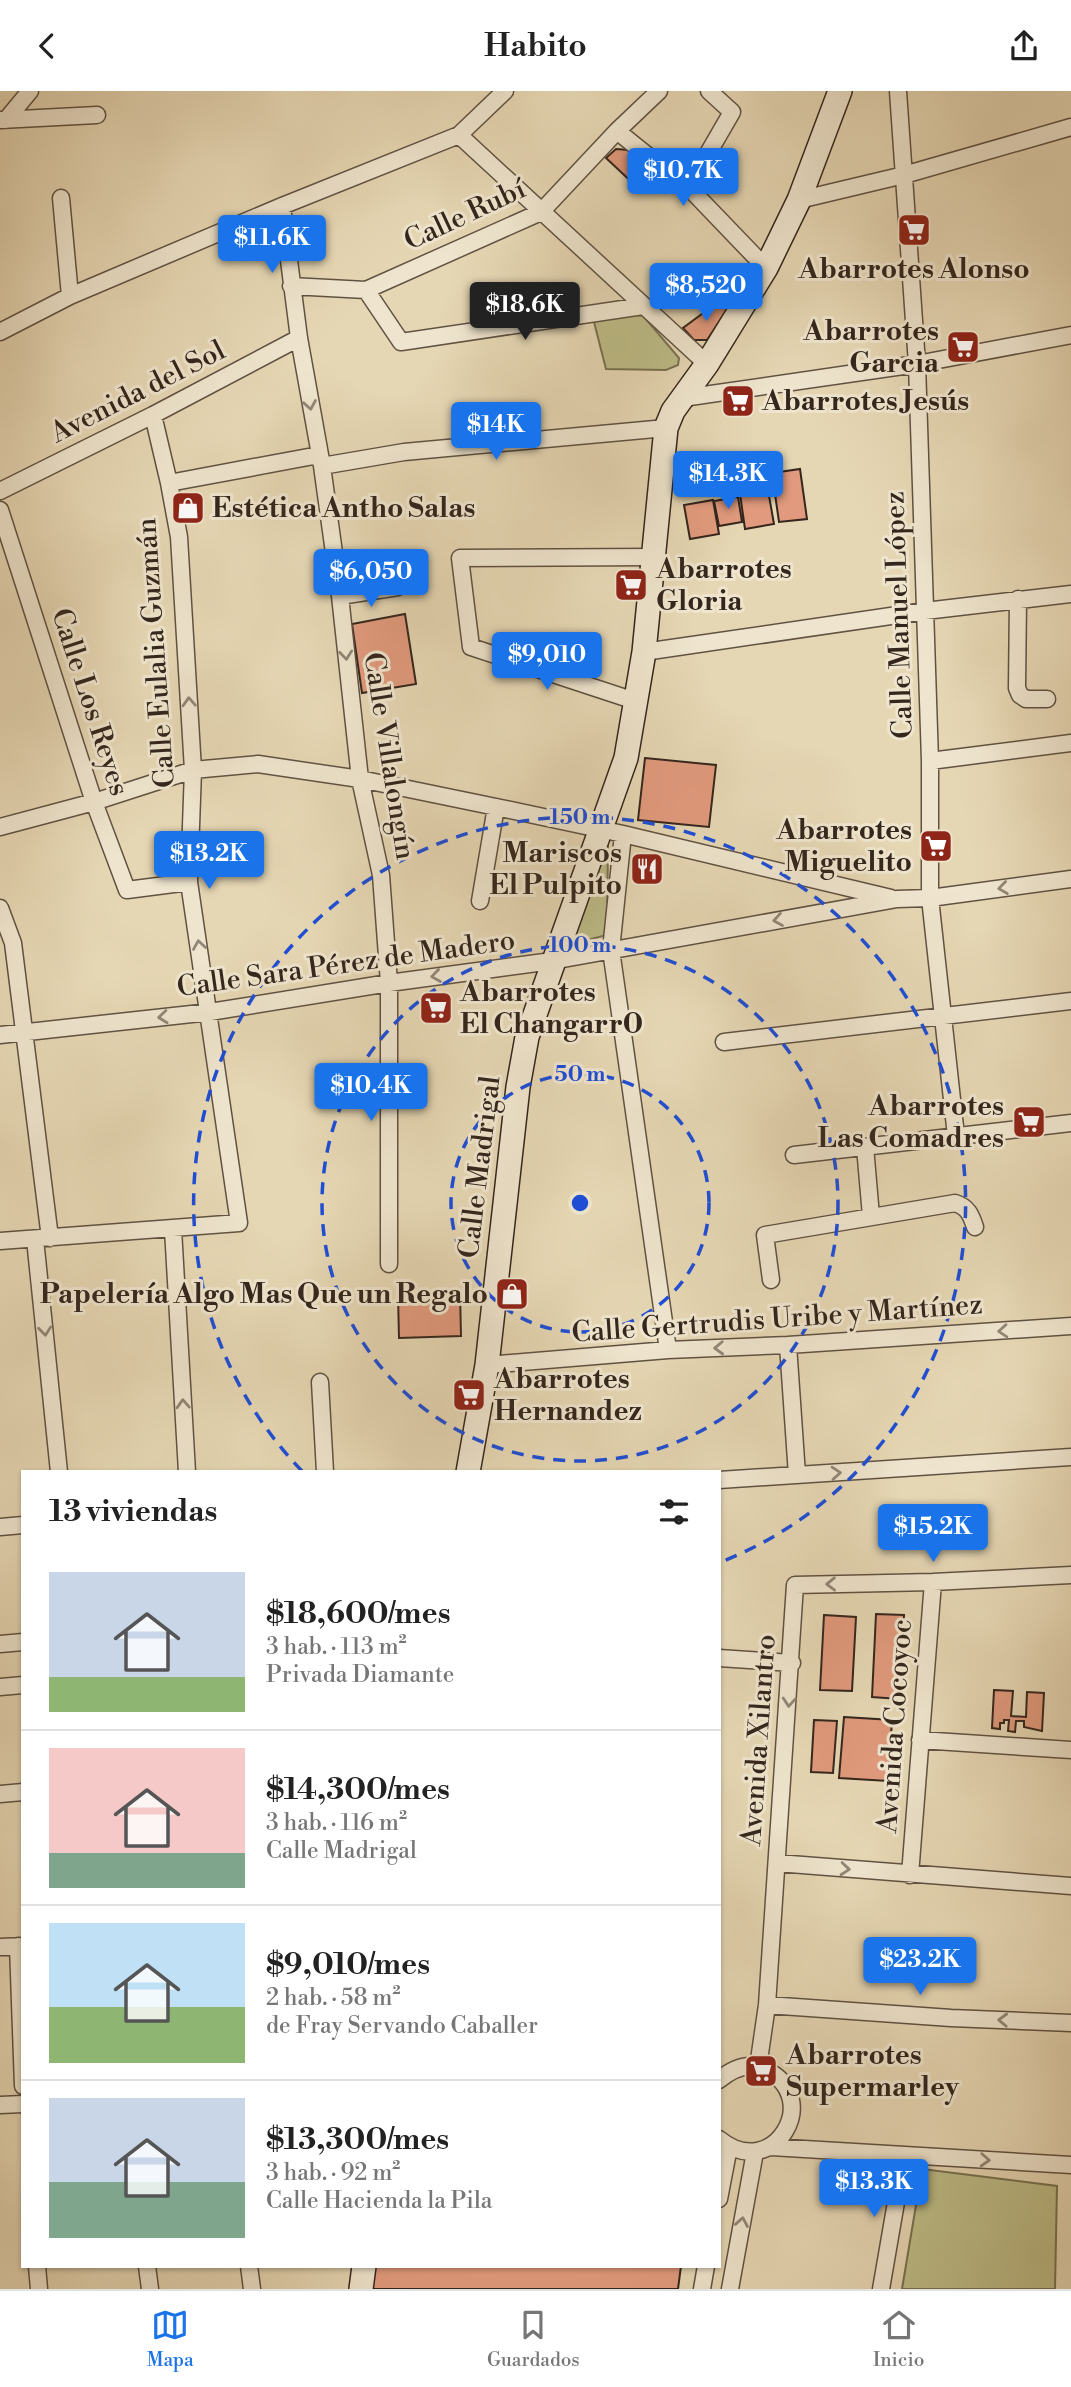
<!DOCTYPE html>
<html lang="es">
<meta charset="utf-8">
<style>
:root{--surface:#fff;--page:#f6f6f6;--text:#222;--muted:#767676;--line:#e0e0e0;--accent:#1a73e8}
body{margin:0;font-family:"Libre Bodoni",serif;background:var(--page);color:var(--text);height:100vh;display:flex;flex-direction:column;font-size:26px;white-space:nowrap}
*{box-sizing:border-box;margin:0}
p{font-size:23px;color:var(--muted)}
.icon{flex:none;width:38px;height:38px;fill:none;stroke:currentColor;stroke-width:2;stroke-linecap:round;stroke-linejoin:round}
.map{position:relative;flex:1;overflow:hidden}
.drawer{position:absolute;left:21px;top:1379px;width:700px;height:798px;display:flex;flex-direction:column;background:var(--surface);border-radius:0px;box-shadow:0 2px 5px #0004}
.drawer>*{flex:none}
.price{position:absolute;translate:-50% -60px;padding:0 16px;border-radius:7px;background:var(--accent);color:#fff;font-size:23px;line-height:46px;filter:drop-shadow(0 2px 4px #0008)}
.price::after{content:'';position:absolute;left:50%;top:42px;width:21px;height:16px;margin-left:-10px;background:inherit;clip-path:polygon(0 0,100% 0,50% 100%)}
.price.selected{background:#222;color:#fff}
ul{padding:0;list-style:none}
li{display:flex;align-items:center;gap:21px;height:175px;padding:0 28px}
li+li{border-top:2px solid var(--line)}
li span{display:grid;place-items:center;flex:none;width:196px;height:140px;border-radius:0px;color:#555}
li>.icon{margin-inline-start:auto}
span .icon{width:84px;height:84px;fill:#fffc;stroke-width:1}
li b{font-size:30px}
h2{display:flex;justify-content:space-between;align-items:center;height:84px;padding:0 28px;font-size:30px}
header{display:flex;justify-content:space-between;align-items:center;height:91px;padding:0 28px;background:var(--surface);font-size:32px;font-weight:600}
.tabs{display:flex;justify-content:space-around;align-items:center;height:98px;border-top:2px solid var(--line);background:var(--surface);font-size:19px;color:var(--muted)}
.tabs a{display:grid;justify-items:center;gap:4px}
.tabs .selected{color:var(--accent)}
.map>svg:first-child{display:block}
.green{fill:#bdbc87;stroke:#787152;stroke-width:2}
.building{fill:#e19a7d;stroke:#34261d;stroke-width:2}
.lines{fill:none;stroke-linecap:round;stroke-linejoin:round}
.street-casing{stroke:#605243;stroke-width:19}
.secondary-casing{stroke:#34261d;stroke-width:26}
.street{stroke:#efe5ce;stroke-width:16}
.secondary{stroke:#efe5ce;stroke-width:23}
.oneway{stroke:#928676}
.ring{fill:none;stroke:#1d4ed8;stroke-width:3.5;stroke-dasharray:12 9}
.labels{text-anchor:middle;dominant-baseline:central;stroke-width:6;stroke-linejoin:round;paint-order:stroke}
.street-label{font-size:28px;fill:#34261d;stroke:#efe5ce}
.poi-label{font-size:28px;font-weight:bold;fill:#34261d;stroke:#efe5ce;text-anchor:start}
.centre{fill:#1d4ed8;stroke:#efe5ce;stroke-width:3.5}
.ring-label{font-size:21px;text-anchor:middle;font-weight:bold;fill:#1d4ed8;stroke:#efe5ce;stroke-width:6;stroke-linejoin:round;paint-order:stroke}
</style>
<header><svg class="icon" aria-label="back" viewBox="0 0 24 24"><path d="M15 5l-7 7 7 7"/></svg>Habito<svg class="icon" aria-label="share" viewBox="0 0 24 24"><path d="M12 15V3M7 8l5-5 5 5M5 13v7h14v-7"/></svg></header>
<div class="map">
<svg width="1071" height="2198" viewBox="0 0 1071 2198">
<rect width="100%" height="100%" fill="#e6d7b4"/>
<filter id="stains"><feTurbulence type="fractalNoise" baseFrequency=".00286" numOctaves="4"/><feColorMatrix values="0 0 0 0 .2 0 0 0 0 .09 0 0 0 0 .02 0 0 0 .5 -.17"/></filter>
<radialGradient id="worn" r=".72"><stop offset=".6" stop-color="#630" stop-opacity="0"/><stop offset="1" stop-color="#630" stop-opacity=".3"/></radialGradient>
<!-- green -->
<path class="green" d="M640,221L679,267L678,274L666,279L606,278L593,227Z
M608,747L607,844L571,853Z
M922,2078L1057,2095L1055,2198H902Z"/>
<!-- building -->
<path class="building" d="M616,58L629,59L652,80L637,96L606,67Z
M714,214L729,216L707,249H694L683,237Z
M800,378L807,428L779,431L772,382Z
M768,399L774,433L745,438L740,403Z
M738,406L742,431L719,435L714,410Z
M713,409L719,443L690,448L684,414Z
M405,523L416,593L362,602L352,533Z
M645,667L716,674L709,736L638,729Z
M460,1202L461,1245L399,1247L398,1204Z
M876,1523L904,1524L899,1608L872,1606Z
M824,1524L856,1526L852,1600L820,1599Z
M994,1599L1013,1600L1011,1625L1026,1626L1027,1601L1044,1602L1042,1640L1024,1636V1630H1016L1015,1641L1008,1640L1009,1629H1004V1632H1000V1638L992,1637Z
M844,1626L892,1629L888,1690L839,1687Z
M814,1629L837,1630L833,1682L811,1681Z
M375,2175H681L678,2198H372Z"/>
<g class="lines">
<defs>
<path id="street" d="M898,0L917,273L930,670V807L956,1045
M0,29L97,24
M6,29L30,0
M617,40L694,102L766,177
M459,44L707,273
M688,97L732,21L709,0
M61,107L70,205
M799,109L904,84L1071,36
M282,115L299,247L322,375L340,505L360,688L381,784L389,892V1173
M291,195L366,199L541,121L617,40L659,0
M366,199L401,251L643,215
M0,241L70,205L282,115L459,44L505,0
M683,307L917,273L1071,244
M322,375L404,361L666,337
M169,392L319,364
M0,400L153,324L299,247
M0,419L94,711L127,799L189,791
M340,505L398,496
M1018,508L1017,597L1020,604L1026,608H1047
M644,561L925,520L1071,503
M635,610L471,556L460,467L655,466
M930,670L1071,652
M0,736L94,711L193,679L258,673L360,688L496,716L623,743L891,807
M623,743L611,859L668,1259
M480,810L496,716
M0,817L13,852L50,1147
M0,944L210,921L389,892L552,870L897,808L930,807L1071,788
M724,951L1071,910
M865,1056L871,1125
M794,1064L1071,1032
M173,1138L187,1381
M35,1148L59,1381
M0,1150L239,1132L189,791L193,679L179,446L169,392L153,324
M771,1189L765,1144L955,1112C968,1116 971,1124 975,1136
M788,1254L797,1384
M487,1274L668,1259L788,1254L1071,1235
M320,1291L325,1381
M719,1389L1071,1366
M0,1436L23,1434
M0,1553L23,1551
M719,1567L792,1572
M0,1596L23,1594
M920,1649L1071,1659
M0,1703L23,1701
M777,1772L1071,1795
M910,1784L933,1491
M18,1855L23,1995
M0,1856L23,1855
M767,1914L951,1927L1071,1932
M758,1976L767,1914L795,1494L933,1491L1071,1484
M719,1989C732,1978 748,1971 764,1978C825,2005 774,2093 719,2048
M0,2014L23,2013
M771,2056L1071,2074
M719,2108L729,2056
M37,2175L39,2198
M147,2175L150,2198
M249,2175L252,2198
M702,2198L706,2175
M730,2198L755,2061
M881,2198L904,2065"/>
<path id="secondary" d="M468,1381L487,1274L518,996L527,946L626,667L644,561L666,337L673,320L707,273L766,177L799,109L840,0
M361,2198L364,2175"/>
</defs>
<!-- street casing -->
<use href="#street" class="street-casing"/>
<!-- secondary casing -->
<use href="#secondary" class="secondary-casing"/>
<!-- street -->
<use href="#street" class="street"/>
<!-- secondary -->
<use href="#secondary" class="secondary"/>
</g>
<!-- one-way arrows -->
<defs><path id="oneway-chevron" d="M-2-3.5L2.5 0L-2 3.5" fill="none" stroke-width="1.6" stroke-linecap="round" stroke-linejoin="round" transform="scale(1.75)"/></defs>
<g class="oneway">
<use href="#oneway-chevron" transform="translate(310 314) rotate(80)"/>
<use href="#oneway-chevron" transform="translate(346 564) rotate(84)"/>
<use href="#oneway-chevron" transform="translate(189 611) rotate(-93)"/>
<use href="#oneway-chevron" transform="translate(1003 797) rotate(172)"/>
<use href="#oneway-chevron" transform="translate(778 829) rotate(170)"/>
<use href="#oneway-chevron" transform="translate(199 854) rotate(-99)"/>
<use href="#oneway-chevron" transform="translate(436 885) rotate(172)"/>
<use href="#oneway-chevron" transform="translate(163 926) rotate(174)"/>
<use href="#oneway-chevron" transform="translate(45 1240) rotate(84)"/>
<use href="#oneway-chevron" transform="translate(1003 1240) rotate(176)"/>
<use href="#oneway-chevron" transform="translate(719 1257) rotate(178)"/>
<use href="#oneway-chevron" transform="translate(183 1313) rotate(-93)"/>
<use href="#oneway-chevron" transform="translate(836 1382) rotate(-4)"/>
<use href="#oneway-chevron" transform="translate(831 1493) rotate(179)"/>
<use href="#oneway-chevron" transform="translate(789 1611) rotate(94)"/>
<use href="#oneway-chevron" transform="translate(845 1778) rotate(5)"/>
<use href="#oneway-chevron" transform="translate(1003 1929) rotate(-178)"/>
<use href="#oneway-chevron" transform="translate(985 2069) rotate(3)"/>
<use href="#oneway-chevron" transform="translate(742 2131) rotate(-80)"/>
</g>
<!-- distance rings -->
<g class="ring">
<circle cx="580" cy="1112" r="129"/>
<circle cx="580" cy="1112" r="258"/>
<path d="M302 1380A386 386 0 1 1 721 1471"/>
</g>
<!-- icons -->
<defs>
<symbol id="supermarket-square" viewBox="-11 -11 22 22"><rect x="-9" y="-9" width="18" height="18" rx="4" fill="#8f2418" stroke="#efe5ce"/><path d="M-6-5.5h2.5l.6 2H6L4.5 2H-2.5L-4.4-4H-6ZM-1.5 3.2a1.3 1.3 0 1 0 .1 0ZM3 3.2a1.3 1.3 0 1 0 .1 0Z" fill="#fff"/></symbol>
<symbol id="shop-square" viewBox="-11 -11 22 22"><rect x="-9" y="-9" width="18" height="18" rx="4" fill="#8f2418" stroke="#efe5ce"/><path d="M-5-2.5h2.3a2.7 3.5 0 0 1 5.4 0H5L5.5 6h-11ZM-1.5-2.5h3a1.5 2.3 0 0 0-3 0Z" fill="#fff"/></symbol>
<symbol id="restaurant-square" viewBox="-11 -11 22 22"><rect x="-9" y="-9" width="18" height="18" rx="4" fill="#8f2418" stroke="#efe5ce"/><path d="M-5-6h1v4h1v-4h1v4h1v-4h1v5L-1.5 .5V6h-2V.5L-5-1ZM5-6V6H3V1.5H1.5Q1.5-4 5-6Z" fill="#fff"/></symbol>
</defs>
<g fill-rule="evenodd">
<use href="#supermarket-square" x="895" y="120" width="38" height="38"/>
<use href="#supermarket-square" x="944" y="237" width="38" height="38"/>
<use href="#supermarket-square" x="719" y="291" width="38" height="38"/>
<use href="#shop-square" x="169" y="398" width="38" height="38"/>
<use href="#supermarket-square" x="612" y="475" width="38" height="38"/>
<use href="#supermarket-square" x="917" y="736" width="38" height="38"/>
<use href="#restaurant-square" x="628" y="759" width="38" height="38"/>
<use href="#supermarket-square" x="417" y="898" width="38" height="38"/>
<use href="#supermarket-square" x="1010" y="1012" width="38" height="38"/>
<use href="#shop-square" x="493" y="1184" width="38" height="38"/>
<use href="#supermarket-square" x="450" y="1285" width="38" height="38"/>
<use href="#supermarket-square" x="742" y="1961" width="38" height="38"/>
</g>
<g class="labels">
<!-- street labels -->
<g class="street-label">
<text transform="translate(465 124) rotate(-25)">Calle Rubí</text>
<text transform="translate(138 301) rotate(-27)">Avenida del Sol</text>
<text transform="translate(899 524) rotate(-92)">Calle Manuel López</text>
<text transform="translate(156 562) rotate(-94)">Calle Eulalia Guzmán</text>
<text transform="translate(90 611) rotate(72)">Calle Los Reyes</text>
<text transform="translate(389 665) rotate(81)">Calle Villalongín</text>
<text transform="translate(346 873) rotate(-8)">Calle Sara Pérez de Madero</text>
<text transform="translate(480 1076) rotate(-83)">Calle Madrigal</text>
<text transform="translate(777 1228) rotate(-4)">Calle Gertrudis Uribe y Martínez</text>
<text transform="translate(895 1635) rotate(-86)">Avenida Cocoyoc</text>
<text transform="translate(759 1649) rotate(-86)">Avenida Xilantro</text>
</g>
<!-- poi labels -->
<g class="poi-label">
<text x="914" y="178" text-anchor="middle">Abarrotes Alonso</text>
<text x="939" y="240" text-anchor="end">Abarrotes<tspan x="939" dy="32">Garcia</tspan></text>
<text x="762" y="310">Abarrotes Jesús</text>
<text x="212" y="417">Estética Antho Salas</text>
<text x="656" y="478">Abarrotes<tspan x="656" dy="32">Gloria</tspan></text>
<text x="912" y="739" text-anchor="end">Abarrotes<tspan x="912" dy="32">Miguelito</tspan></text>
<text x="622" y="762" text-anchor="end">Mariscos<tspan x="622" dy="32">El Pulpito</tspan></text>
<text x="460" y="901">Abarrotes<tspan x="460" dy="32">El Changarr0</tspan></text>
<text x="1004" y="1015" text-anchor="end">Abarrotes<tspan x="1004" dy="32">Las Comadres</tspan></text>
<text x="488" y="1203" text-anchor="end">Papelería Algo Mas Que un Regalo</text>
<text x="494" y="1288">Abarrotes<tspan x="494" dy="32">Hernandez</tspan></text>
<text x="786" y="1964">Abarrotes<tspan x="786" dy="32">Supermarley</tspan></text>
</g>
</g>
<circle cx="580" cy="1112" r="10" class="centre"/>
<g class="ring-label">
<text x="580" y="733">150 m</text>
<text x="580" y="861">100 m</text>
<text x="580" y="990">50 m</text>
</g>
<rect width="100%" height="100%" filter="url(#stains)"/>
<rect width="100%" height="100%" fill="url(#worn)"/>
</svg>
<b class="price" style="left:683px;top:117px">$10.7K</b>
<b class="price" style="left:272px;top:184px">$11.6K</b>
<b class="price" style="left:706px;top:232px">$8,520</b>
<b class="price selected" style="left:525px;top:251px">$18.6K</b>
<b class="price" style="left:496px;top:371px">$14K</b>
<b class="price" style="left:728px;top:420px">$14.3K</b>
<b class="price" style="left:371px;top:518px">$6,050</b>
<b class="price" style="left:547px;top:601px">$9,010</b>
<b class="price" style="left:209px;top:800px">$13.2K</b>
<b class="price" style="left:371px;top:1032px">$10.4K</b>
<b class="price" style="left:933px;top:1473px">$15.2K</b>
<b class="price" style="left:920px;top:1906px">$23.2K</b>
<b class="price" style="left:874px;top:2128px">$13.3K</b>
<section class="drawer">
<h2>13 viviendas<svg class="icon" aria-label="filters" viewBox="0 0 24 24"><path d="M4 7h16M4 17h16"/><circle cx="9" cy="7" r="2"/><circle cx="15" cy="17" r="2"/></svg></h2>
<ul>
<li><span style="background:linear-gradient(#c9d6e8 75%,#8fb573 0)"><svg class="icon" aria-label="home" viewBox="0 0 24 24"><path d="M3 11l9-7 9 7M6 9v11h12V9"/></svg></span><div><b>$18,600/mes</b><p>3 hab. · 113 m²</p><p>Privada Diamante</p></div></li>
<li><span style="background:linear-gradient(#f6c9c9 75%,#7fa58c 0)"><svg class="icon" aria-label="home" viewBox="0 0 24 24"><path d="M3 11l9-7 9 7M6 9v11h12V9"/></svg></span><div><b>$14,300/mes</b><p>3 hab. · 116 m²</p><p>Calle Madrigal</p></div></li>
<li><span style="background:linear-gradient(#bfe0f5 60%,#8fb573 0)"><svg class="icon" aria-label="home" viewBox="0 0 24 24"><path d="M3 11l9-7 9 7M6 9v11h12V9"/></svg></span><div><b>$9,010/mes</b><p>2 hab. · 58 m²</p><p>de Fray Servando Caballer</p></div></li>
<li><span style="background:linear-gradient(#c9d6e8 60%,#7fa58c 0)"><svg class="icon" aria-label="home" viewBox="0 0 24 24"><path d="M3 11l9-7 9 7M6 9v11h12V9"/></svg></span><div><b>$13,300/mes</b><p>3 hab. · 92 m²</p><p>Calle Hacienda la Pila</p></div></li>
</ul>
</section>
</div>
<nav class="tabs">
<a class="selected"><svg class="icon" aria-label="map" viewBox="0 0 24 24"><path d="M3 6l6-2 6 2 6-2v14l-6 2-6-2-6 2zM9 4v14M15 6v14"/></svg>Mapa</a>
<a><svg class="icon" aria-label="saved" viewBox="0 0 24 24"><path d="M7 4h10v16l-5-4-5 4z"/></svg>Guardados</a>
<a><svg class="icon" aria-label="home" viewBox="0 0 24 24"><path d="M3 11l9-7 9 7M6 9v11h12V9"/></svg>Inicio</a>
</nav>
